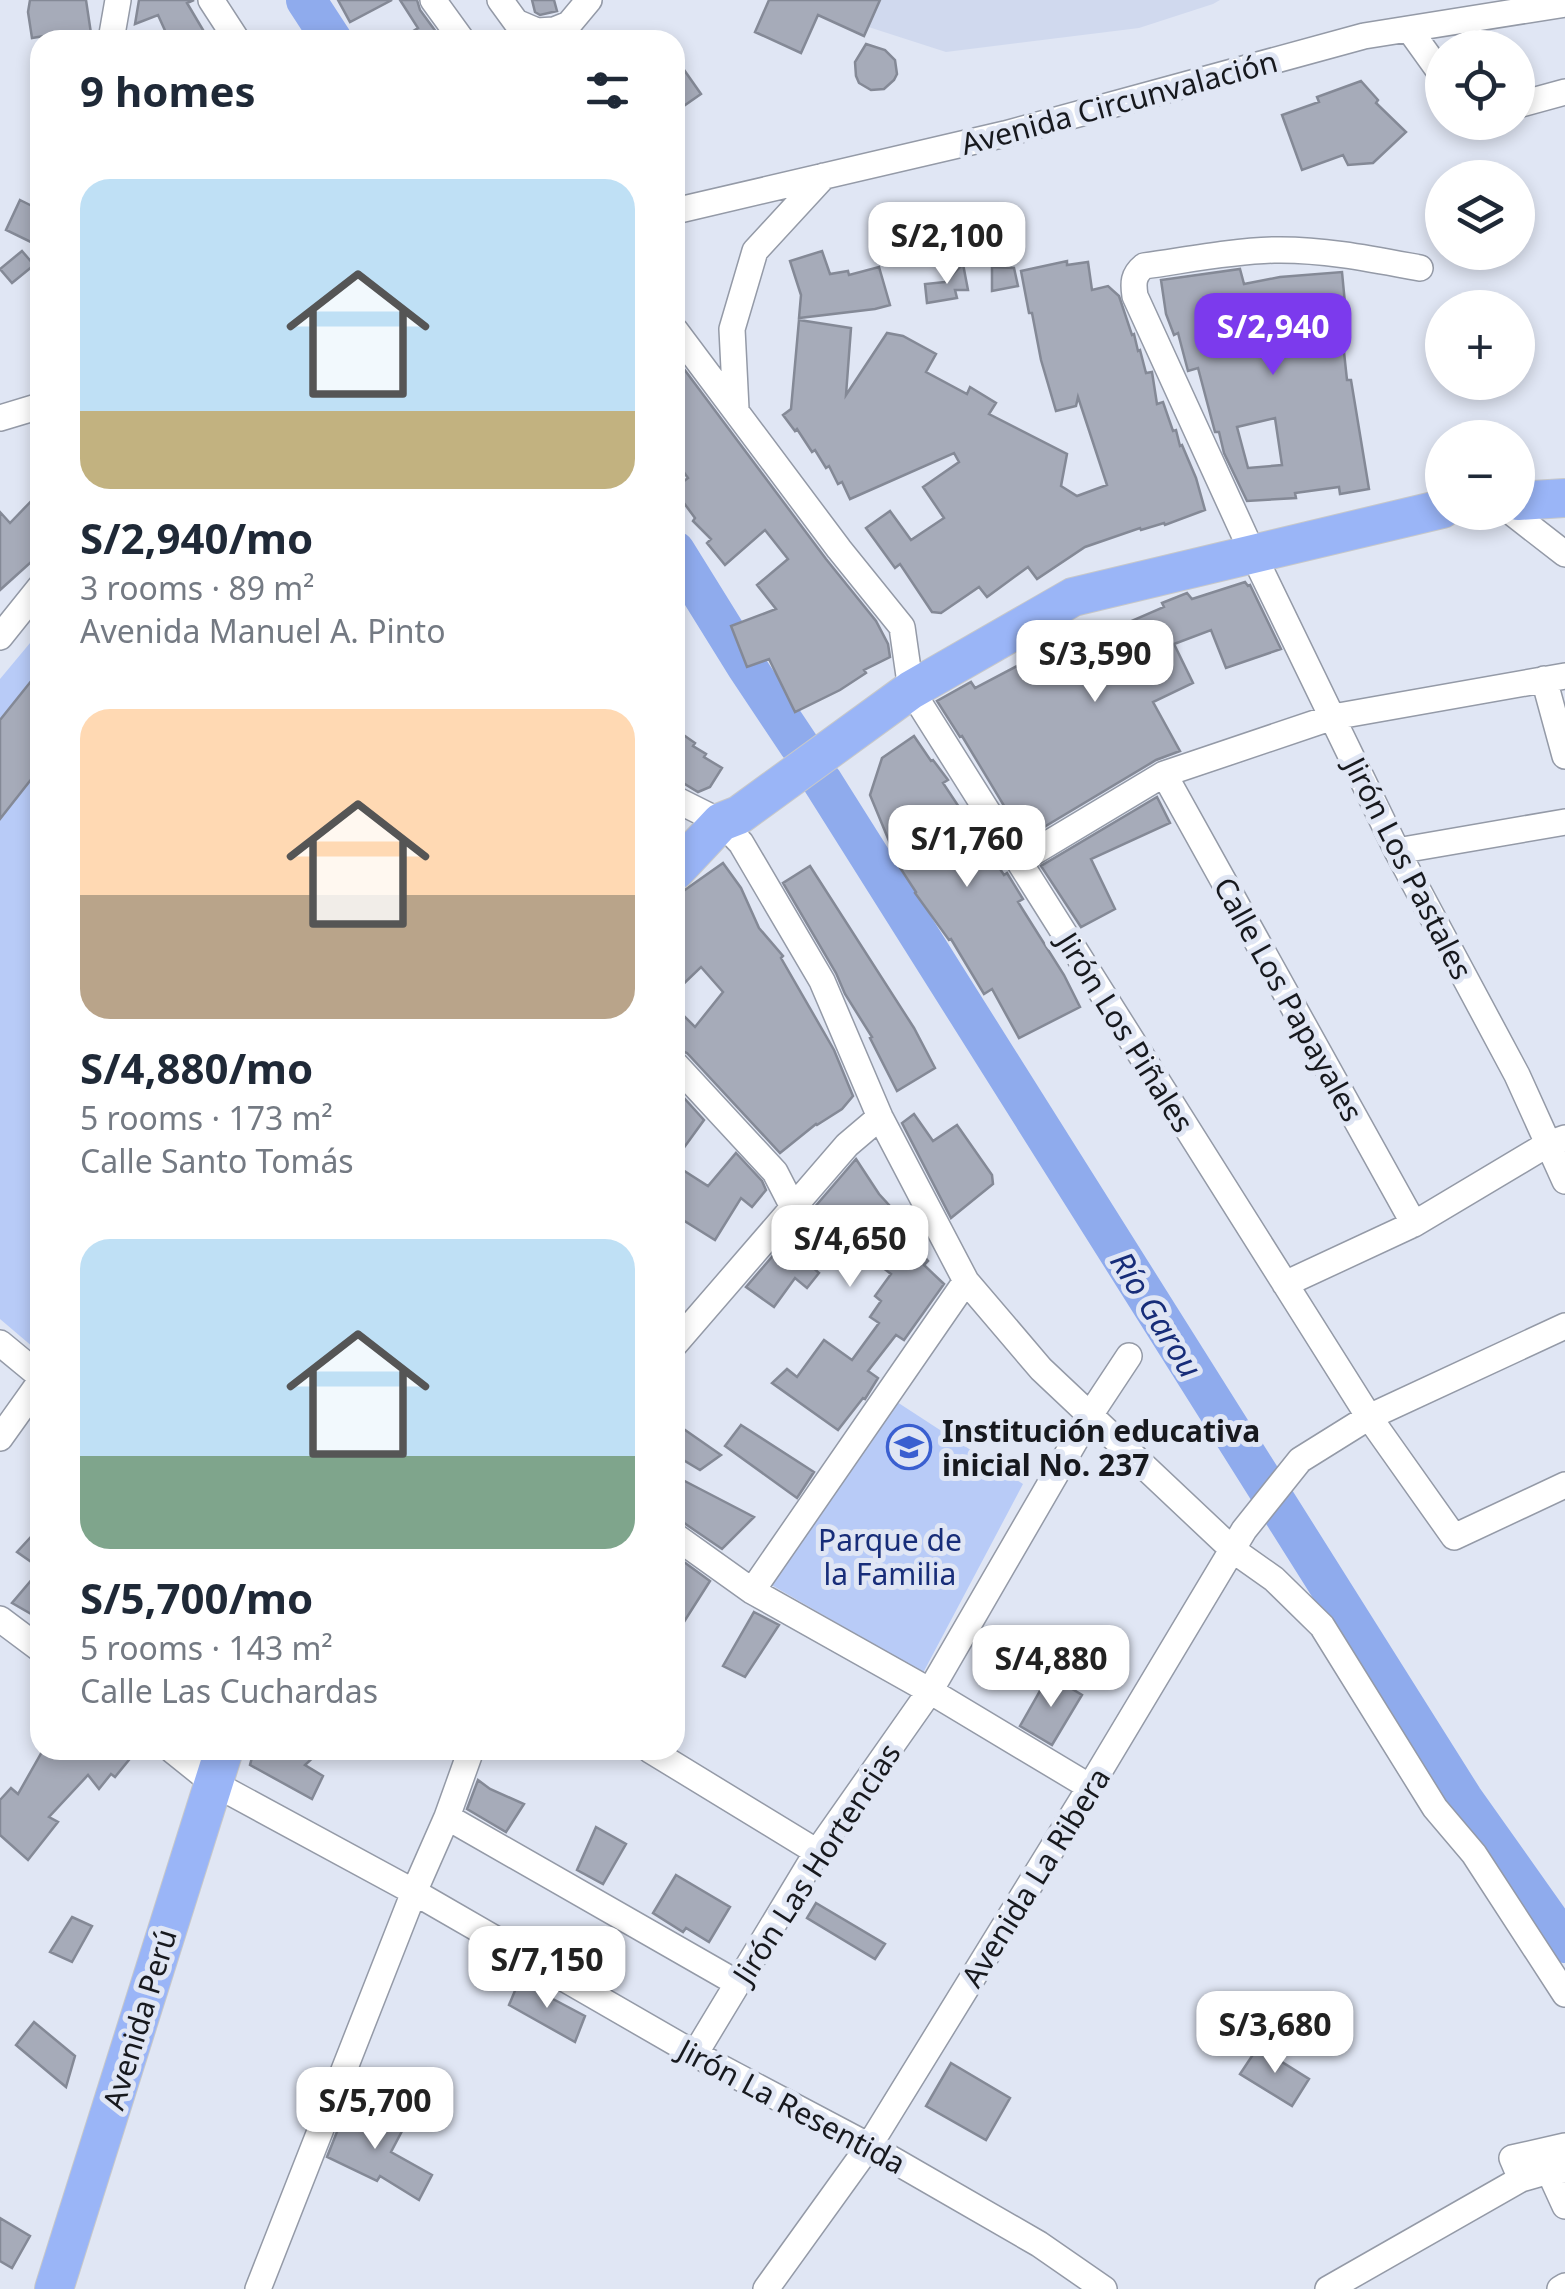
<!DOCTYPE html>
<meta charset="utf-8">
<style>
:root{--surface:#fff;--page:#f2f2f3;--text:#1f2937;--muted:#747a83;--accent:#7c3aed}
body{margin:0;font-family:"Noto Sans",sans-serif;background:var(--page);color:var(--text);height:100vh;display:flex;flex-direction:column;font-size:38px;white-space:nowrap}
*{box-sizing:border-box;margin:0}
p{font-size:32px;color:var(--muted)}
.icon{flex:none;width:55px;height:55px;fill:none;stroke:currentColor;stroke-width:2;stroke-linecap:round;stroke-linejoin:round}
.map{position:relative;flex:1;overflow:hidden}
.details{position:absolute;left:30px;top:30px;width:655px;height:1730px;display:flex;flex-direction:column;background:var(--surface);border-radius:30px;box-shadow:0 5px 15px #0003}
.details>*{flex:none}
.buttons{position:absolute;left:1425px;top:30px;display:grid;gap:20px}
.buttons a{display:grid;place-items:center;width:110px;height:110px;border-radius:50%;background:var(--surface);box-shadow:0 5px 15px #0003;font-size:50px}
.price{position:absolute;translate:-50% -85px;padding:0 22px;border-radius:20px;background:#fff;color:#222;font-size:32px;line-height:65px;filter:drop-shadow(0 2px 5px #0008)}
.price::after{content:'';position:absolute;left:50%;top:60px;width:30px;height:22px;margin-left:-15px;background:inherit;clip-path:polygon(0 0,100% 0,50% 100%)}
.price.selected{background:var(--accent);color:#fff}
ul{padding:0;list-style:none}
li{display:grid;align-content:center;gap:20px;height:530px;padding:0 50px}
li span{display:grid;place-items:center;height:310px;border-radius:30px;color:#555}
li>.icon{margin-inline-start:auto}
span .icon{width:180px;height:180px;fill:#fffc;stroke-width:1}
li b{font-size:42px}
h2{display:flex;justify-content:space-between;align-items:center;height:120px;padding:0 50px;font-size:42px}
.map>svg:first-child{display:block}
.built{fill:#d0d9ee}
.green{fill:#b8cbf7}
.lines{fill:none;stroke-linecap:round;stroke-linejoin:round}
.river{stroke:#8fabed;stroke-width:40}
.building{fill:#a6abb9;stroke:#848996;stroke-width:2.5;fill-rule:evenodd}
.minor-casing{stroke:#949aa7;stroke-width:28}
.highway-casing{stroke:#c7c8c9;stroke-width:40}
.minor{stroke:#fff;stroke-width:25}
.highway{stroke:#9ab5f7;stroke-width:38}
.labels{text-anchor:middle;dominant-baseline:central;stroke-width:10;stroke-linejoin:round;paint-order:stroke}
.street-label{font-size:30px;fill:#17191e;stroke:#e0e6f4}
.poi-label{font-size:30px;font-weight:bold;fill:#17191e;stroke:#e0e6f4;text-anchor:start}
.park-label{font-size:30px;fill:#172d79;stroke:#e0e6f4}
.water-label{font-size:32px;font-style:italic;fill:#172d79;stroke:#e0e6f4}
</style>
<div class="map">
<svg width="1565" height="2289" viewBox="0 0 1565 2289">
<rect width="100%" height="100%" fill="#e0e6f4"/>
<!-- built -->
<path class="built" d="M793,0H1220L1213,4L1139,28L946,52L794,3Z"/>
<!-- green -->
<path class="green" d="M40,631V1353L0,1319V679Z
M897,1402L1023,1484L923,1673L768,1583Z"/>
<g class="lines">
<!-- river -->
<path class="river" d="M306,0L332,40
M675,551L747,667L799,745
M822,781L1463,1799L1565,1943"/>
</g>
<!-- building -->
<path class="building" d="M30,0H86L92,40H51L50,35L32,38L28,12Z
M139,0H194L187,3L209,40H184L179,32L168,37L158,15L135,24Z
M338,0H392L350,22Z
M400,0H417L420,10L442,40H399L418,28Z
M532,0H554L557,11L540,15L535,12Z
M769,0H880L864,36L818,15L801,53L755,32Z
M866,44L885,50L895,60L897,74L894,80L884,89L871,90L859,83L856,76L855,62Z
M675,57L701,94L675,112Z
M1361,81L1378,100L1376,103L1406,132L1373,163L1348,165L1343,155L1302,170L1282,115L1319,102L1317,97Z
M20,200L40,210V234L35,244L6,230Z
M22,251L34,265L12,283L0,269Z
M822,251L830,274L848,271L849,275L879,267L890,305L875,309L799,318L801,295L790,261Z
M1067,261V265L1088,262L1092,290L1108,286L1119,296L1132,335L1134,334L1138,351L1140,350L1146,373L1152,372L1157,404L1163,402L1173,431L1176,430L1180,446L1182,445L1196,478L1205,510L1165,525L1164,523L1141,530L1140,528L1085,547L1037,579L1028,567L987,597L979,587L941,613L932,612L900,564L895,568L866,528L890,511L911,540L944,518L923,487L959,462L954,453L850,499L842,482L838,484L829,466L826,468L815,450L812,452L797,429L795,431L783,415L791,409L799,320L851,328L846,395L887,333L903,336L936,354L926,372L967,394L970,387L996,403L989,414L1067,454L1061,486L1077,496L1107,485L1078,397L1076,406L1056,411L1041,360L1032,313H1029L1021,271Z
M963,264L968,290H955L957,298L927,303L925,284L945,282Z
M992,267L1014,268L1018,286L992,291Z
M1240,269L1244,284L1280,277L1342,272L1346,314H1341L1345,343H1343L1347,380H1351L1369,489L1340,494L1339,487L1295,493L1296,498L1247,501L1224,453L1219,432H1215L1198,368L1188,371L1178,333L1174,335L1166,314L1161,280ZM1275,418L1282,465L1248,468L1237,427Z
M675,357L826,559L876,621L888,644L890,657L864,670L866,673L840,690L795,712L769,659L747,667L731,626L776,609L757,585L788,559L765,530L725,565L707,543L711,539L693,521L695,518L675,491V488L688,478L675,460Z
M40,492V554L0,590V512L10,523Z
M1245,582L1248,586L1250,585L1281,649L1226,668L1211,630L1174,644L1193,683L1153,702L1180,751L1156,760L1024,839L962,736L960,737L937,701L971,682L975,688L1061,643L1065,650L1164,607L1162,603L1187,593L1192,599Z
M40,670V768L0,819V720Z
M675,729L695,743L693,746L706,754L704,757L722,768L710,787L698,792L675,778Z
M914,736L931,761L933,760L948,780L943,783L1004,875L1007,873L1023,899L1018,902L1023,910L1064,975L1080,1007L1019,1038L992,989L984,994L951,939L949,940L915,893L916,892L891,854L894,853L870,795L882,758Z
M1157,797L1170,823L1091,859L1115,909L1081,927L1041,866Z
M723,863L741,888L759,928L783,956L781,958L834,1050L853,1096L842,1109L817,1125L816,1124L780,1153L687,1053L675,1048V1007L695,1027L723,992L701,967L675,992V897Z
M810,866L914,1028L935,1068L897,1091L870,1038L872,1037L845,994L836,973L783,883Z
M675,1088L704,1120L675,1160Z
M914,1114L933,1141L957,1125L992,1175L993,1184L951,1218L902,1123Z
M736,1153L762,1181L766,1190L752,1207L741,1198L715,1240L675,1215V1165L708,1186Z
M856,1159L879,1194L901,1218L897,1224L928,1261L924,1265L944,1284L904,1340L896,1335L868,1371L878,1378L865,1399L863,1398L838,1430L772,1383L787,1369L797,1377L824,1340L852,1360L879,1323L870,1317L881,1301L875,1296L891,1274L864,1253L858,1260L834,1238L809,1264L819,1273L807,1288L795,1278L774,1307L746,1287Z
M675,1423L721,1455L700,1470L675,1455Z
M741,1425L814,1472L797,1498L725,1446Z
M675,1476L754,1517L722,1549L684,1523L675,1520Z
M40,1527V1568L17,1552Z
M684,1562L710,1581L675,1636V1581Z
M40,1570V1619L12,1603Z
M754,1612L779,1625L745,1677L723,1666Z
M1049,1675L1082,1695L1052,1745L1020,1726Z
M43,1750H137L115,1777L111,1774L99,1789L88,1775L49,1817L58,1822L28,1860L0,1835V1800L11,1788L18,1794Z
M254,1750H321L305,1765L323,1776L312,1799L250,1765Z
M478,1780L490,1789L524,1804L506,1832L467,1809Z
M596,1827L626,1844L603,1884L577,1870Z
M676,1875L730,1907L709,1942L686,1928L683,1932L653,1913Z
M816,1903L885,1944L875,1959L807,1918Z
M72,1917L92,1926L72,1962L50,1952Z
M519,1981L585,2016L575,2042L509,2005Z
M34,2022L75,2056L66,2087L16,2045Z
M1258,2047L1309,2079L1292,2106L1240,2074Z
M951,2063L1010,2098L986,2140L926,2106Z
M348,2104L402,2131L391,2152L432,2175L419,2200L380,2176L377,2181L327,2157Z
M0,2218L30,2236L12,2268L0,2261Z"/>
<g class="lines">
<defs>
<path id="minor" d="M211,0L237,40
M433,0L462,40
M500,0L516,22L537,31L554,30L569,24L589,0
M1409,29L1442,75
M111,40L118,0
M1518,105L1565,92
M675,211L1005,134L1364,36L1565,4
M1420,268C1372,259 1323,249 1274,250C1231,251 1187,260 1144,266C1133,275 1133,283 1135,296L1253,554L1397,851L1517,1075L1565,1181
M675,330L839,549L902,627L911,690L1369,1417L1454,1537L1565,1485
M736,409L732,329L755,251L824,176
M0,418L40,406
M1511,512L1565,554
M0,637L40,587
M1544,679L1565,756
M1164,774L1414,1224
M675,799L721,822L741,843L822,981L880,1117L966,1281L1041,1369L1233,1550L1274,1579L1322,1626L1435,1808L1474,1854L1565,1994
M1397,851L1565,822
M1019,861L1164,774L1333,717L1565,676
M675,1064L775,1172L793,1207
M1285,1284L1414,1224L1548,1144L1565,1138
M0,1343L40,1376
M675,1344L847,1145L880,1117
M0,1438L40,1382
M675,1536L752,1591L930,1691L1090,1787
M752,1591L966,1281
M0,1619L40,1649
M172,1750L213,1783L414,1892L695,2054L869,2146L1039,2244L1104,2289
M650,1750L817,1852
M447,1817L737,1983
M695,2054L817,1852L930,1691L1090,1415L1129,1356
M1549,2171L1565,2206
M1521,2179L1512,2158L1565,2146
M258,2289L414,1892L447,1817L471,1750
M766,2289L869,2146L1090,1787L1244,1530L1300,1460L1369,1417L1565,1326
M1328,2289L1521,2179L1549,2171L1565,2170
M1560,2289L1565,2286"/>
<path id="highway" d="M1518,501L1565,498
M675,871L721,822L739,815L911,690L1073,597L1442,509
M54,2289L224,1750"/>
</defs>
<!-- minor casing -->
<use href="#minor" class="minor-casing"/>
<!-- highway casing -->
<use href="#highway" class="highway-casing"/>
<!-- minor -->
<use href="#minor" class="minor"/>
<!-- highway -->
<use href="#highway" class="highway"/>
</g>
<!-- icons -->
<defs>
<symbol id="school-ring" viewBox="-11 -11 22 22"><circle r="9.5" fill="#e0e6f4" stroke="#3a5fd0" stroke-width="1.5"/><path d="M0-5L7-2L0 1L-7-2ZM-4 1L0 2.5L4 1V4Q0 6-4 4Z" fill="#3a5fd0"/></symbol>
</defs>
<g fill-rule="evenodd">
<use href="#school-ring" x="884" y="1422" width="50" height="50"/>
</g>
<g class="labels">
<!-- street labels -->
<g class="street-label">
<text transform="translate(1119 102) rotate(-15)">Avenida Circunvalación</text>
<text transform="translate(1409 868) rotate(63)">Jirón Los Pastales</text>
<text transform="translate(1289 999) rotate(61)">Calle Los Papayales</text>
<text transform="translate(1126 1032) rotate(58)">Jirón Los Piñales</text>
<text transform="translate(816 1863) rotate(-57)">Jirón Las Hortencias</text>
<text transform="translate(1035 1877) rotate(-58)">Avenida La Ribera</text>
<text transform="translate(139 2019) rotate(-73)">Avenida Perú</text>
<text transform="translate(792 2106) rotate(28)">Jirón La Resentida</text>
</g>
<!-- poi labels -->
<g class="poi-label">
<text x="942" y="1430">Institución educativa<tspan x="942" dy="34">inicial No. 237</tspan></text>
</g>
<!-- park labels -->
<g class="park-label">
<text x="890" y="1539">Parque de<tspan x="890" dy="34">la Familia</tspan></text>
</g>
<!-- water labels -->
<g class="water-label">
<text transform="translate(1157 1314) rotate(58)">Río Garou</text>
</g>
</g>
</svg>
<div class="buttons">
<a><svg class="icon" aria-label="locate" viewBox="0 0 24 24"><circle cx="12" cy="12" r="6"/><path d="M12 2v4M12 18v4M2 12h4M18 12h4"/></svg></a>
<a><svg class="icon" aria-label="layers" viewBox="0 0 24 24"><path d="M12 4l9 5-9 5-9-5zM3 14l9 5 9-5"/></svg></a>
<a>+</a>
<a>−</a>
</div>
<b class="price" style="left:947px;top:287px">S/2,100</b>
<b class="price selected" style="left:1273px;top:378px">S/2,940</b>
<b class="price" style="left:1095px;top:705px">S/3,590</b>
<b class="price" style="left:967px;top:890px">S/1,760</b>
<b class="price" style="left:850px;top:1290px">S/4,650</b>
<b class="price" style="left:1051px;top:1710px">S/4,880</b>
<b class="price" style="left:547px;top:2011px">S/7,150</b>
<b class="price" style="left:1275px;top:2076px">S/3,680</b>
<b class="price" style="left:375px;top:2152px">S/5,700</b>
<section class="details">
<h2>9 homes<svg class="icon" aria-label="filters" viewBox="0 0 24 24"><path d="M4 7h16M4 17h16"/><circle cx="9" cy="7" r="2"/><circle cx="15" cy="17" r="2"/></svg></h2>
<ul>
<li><span style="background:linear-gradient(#bfe0f5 75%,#c2b280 0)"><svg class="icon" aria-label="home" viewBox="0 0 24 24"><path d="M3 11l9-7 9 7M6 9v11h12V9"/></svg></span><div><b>S/2,940/mo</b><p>3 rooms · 89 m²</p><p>Avenida Manuel A. Pinto</p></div></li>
<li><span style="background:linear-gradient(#ffd9b3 60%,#b9a48a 0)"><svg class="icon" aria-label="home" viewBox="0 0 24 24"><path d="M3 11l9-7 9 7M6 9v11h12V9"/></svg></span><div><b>S/4,880/mo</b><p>5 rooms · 173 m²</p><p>Calle Santo Tomás</p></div></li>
<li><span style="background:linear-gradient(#bfe0f5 70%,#7fa58c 0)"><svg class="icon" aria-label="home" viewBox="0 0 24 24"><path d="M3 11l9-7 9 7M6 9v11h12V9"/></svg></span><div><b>S/5,700/mo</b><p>5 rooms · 143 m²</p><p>Calle Las Cuchardas</p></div></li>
</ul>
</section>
</div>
